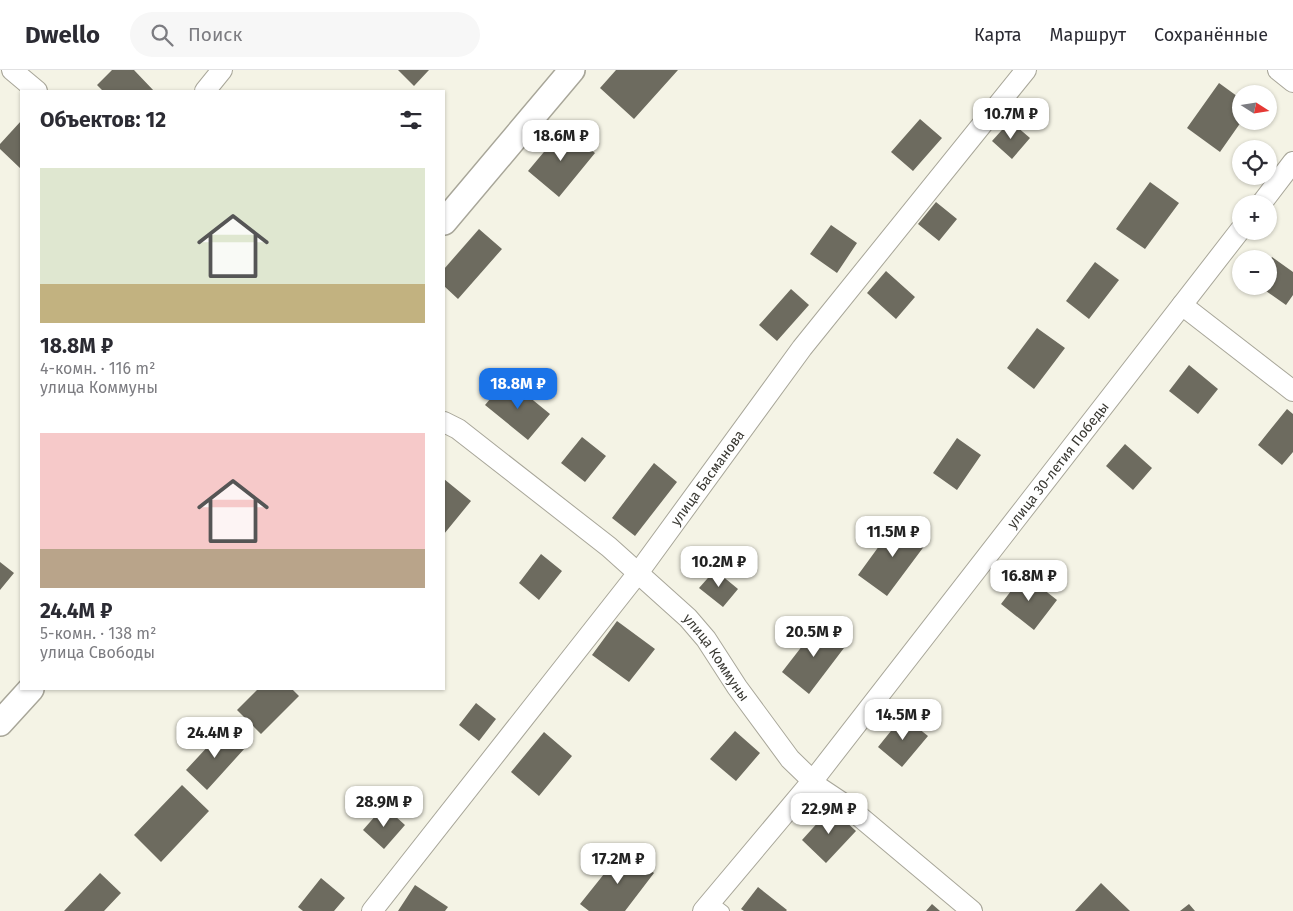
<!DOCTYPE html>
<html lang="ru">
<meta charset="utf-8">
<style>
:root{--surface:#fff;--page:#f7f7f7;--text:#2b2b33;--muted:#7c7c81;--line:#e1e1e2;--accent:#1a73e8}
body{margin:0;font-family:"Fira Sans",sans-serif;background:var(--page);color:var(--text);height:100vh;display:flex;flex-direction:column;font-size:19px;white-space:nowrap}
*{box-sizing:border-box;margin:0}
p{font-size:16px;color:var(--muted)}
.icon{flex:none;width:28px;height:28px;fill:none;stroke:currentColor;stroke-width:2;stroke-linecap:round;stroke-linejoin:round}
.map{position:relative;flex:1;overflow:hidden}
.sheet{position:absolute;left:20px;top:20px;width:425px;height:600px;display:flex;flex-direction:column;background:var(--surface);border-radius:0px;box-shadow:0 1px 4px #0004}
.sheet>*{flex:none}
.needle{width:32px;rotate:102deg}
.controls{position:absolute;left:1232px;top:15px;display:grid;gap:10px}
.controls a{display:grid;place-items:center;width:45px;height:45px;border-radius:50%;background:var(--surface);box-shadow:0 1px 4px #0004;font-size:25px}
.price{position:absolute;translate:-50% -42px;padding:0 11px;border-radius:10px;background:#fff;color:#222;font-size:16px;line-height:32px;filter:drop-shadow(0 1px 2px #0008)}
.price::after{content:'';position:absolute;left:50%;top:30px;width:15px;height:11px;margin-left:-8px;background:inherit;clip-path:polygon(0 0,100% 0,50% 100%)}
.price.active{background:var(--accent);color:#fff}
ul{padding:0;list-style:none}
li{display:grid;align-content:center;gap:10px;height:265px;padding:0 20px}
li span{display:grid;place-items:center;height:155px;border-radius:0px;color:#555}
li>.icon{margin-inline-start:auto}
span .icon{width:90px;height:90px;fill:#fffc;stroke-width:1}
li b{font-size:21px}
h2{display:flex;justify-content:space-between;align-items:center;height:60px;padding:0 20px;font-size:21px}
header{display:flex;align-items:center;gap:30px;box-sizing:border-box;height:70px;padding:0 25px;background:var(--surface);border-bottom:1px solid var(--line)}
header strong{font-size:24px}
nav{display:flex;gap:28px;margin-inline-start:auto;font-size:18px}
.search{width:350px;height:45px;background:var(--page);display:flex;align-items:center;gap:12px;box-sizing:border-box;padding:0 18px;border-radius:28px;color:var(--muted);font-size:19px}
.map>svg:first-child{display:block}
.building{fill:#6d6b5f}
.lines{fill:none;stroke-linecap:round;stroke-linejoin:round}
.service-casing{stroke:#a8a699;stroke-width:12}
.minor-casing{stroke:#a8a699;stroke-width:22}
.tertiary-casing{stroke:#a8a699;stroke-width:28}
.service{stroke:#fff;stroke-width:10}
.minor{stroke:#fff;stroke-width:20}
.tertiary{stroke:#fff;stroke-width:25}
.labels{text-anchor:middle;dominant-baseline:central;stroke-width:5;stroke-linejoin:round;paint-order:stroke}
.street-label{font-size:14px;fill:#3a3933;stroke:#f4f3e5}
</style>
<header>
<strong>Dwello</strong>
<div class="search"><svg class="icon" aria-label="search" viewBox="0 0 24 24"><circle cx="10" cy="10" r="6"/><path d="M15 15l6 6"/></svg>Поиск</div>
<nav><a>Карта</a><a>Маршрут</a><a>Сохранённые</a></nav>
</header>
<div class="map">
<svg width="1293" height="841" viewBox="0 0 1293 841">
<rect width="100%" height="100%" fill="#f4f3e5"/>
<!-- building -->
<path class="building" d="M112,0H134L154,21H103L97,15Z
M398,0H429L414,16Z
M616,0H678L634,49L600,18Z
M1219,13L1241,29V52L1220,82L1187,58Z
M920,49L942,68L913,101L891,82Z
M21,51V99L0,79V74Z
M1010,51L1030,68L1012,89L992,71Z
M564,58L595,83L559,127L528,101Z
M1150,112L1179,133L1145,179L1116,159Z
M936,132L957,149L939,171L918,154Z
M831,155L857,173L837,203L810,184Z
M479,159L502,179L458,229L444,216V199Z
M1272,187L1293,202V225L1286,235L1259,216H1269V192Z
M1095,192L1119,210L1089,249L1066,231Z
M886,201L915,227L896,249L867,223Z
M791,219L809,235L777,271L759,255Z
M1037,258L1065,278L1034,319L1007,298Z
M1189,295L1218,319L1198,344L1169,321Z
M507,309L550,344L528,370L485,335Z
M1287,339L1293,344V382L1282,395L1258,375Z
M582,367L606,386L585,412L561,393Z
M957,368L981,385L957,420L933,403Z
M1125,374L1152,398L1133,420L1106,396Z
M654,393L677,412L635,466L612,448Z
M444,409L471,431L444,464Z
M898,450L928,471L887,526L858,505Z
M541,484L562,501L539,530L519,513Z
M0,492L14,503L0,520Z
M715,500L738,519L723,537L699,518Z
M1024,504L1057,530L1034,560L1001,534Z
M617,551L655,579L629,612L592,585Z
M820,553L847,574L809,624L782,602Z
M258,619H292L299,626L261,664L237,640Z
M476,633L496,649L479,671L459,655Z
M903,646L928,666L902,697L878,677Z
M224,659L245,678L207,720L186,700Z
M735,661L760,683L736,711L710,689Z
M544,662L572,686L539,726L511,702Z
M182,715L209,741L161,792L134,765Z
M384,736L405,755L384,779L363,760Z
M831,738L856,761L826,793L802,770Z
M624,779L654,803L625,841H589L580,834Z
M100,803L121,823L104,841H64Z
M321,808L345,828L334,841H303L298,837Z
M1101,813L1130,841H1075Z
M415,815L448,837L445,841H398Z
M758,817L787,840L786,841H744L741,839Z
M932,834L940,841H926Z
M1189,834L1195,841H1180Z"/>
<g class="lines">
<defs>
<path id="service" d="M711,831L724,841"/>
<g id="minor">
<path d="M12,0L37,21"/>
<path d="M1278,0L1293,12"/>
<path d="M205,21L222,0"/>
<path d="M1261,134L1293,92"/>
<path d="M1182,235L1293,321"/>
<path id="s1" d="M444,352L458,359L609,477L688,548L706,569L737,617L790,689L820,718L847,736L972,841"/>
<path id="s2" d="M372,841L638,503L802,278L1026,0"/>
<path id="s3" d="M703,841L818,704L1241,159"/>
</g>
<path id="tertiary" d="M444,152L572,0
M0,653L31,619"/>
</defs>
<!-- service casing -->
<use href="#service" class="service-casing"/>
<!-- minor casing -->
<use href="#minor" class="minor-casing"/>
<!-- tertiary casing -->
<use href="#tertiary" class="tertiary-casing"/>
<!-- service -->
<use href="#service" class="service"/>
<!-- minor -->
<use href="#minor" class="minor"/>
<!-- tertiary -->
<use href="#tertiary" class="tertiary"/>
</g>
<g class="labels">
<!-- street labels -->
<g class="street-label">
<text stroke="none"><textPath href="#s3" startOffset="570">улица 30-летия Победы</textPath></text>
<text stroke="none"><textPath href="#s2" startOffset="548">улица Басманова</textPath></text>
<text stroke="none"><textPath href="#s1" startOffset="362">улица Коммуны</textPath></text>
</g>
</g>
</svg>
<div class="controls">
<a><svg class="needle" viewBox="-14 -14 28 28"><path d="M0-13l5 13h-10z" fill="#e53935"/><path d="M0 13l5-13h-10z" fill="#7c7c81"/></svg></a>
<a><svg class="icon" aria-label="locate" viewBox="0 0 24 24"><circle cx="12" cy="12" r="6"/><path d="M12 2v4M12 18v4M2 12h4M18 12h4"/></svg></a>
<a>+</a>
<a>−</a>
</div>
<b class="price" style="left:1011px;top:70px">10.7M ₽</b>
<b class="price" style="left:561px;top:92px">18.6M ₽</b>
<b class="price active" style="left:518px;top:340px">18.8M ₽</b>
<b class="price" style="left:893px;top:488px">11.5M ₽</b>
<b class="price" style="left:719px;top:518px">10.2M ₽</b>
<b class="price" style="left:1029px;top:532px">16.8M ₽</b>
<b class="price" style="left:814px;top:588px">20.5M ₽</b>
<b class="price" style="left:903px;top:671px">14.5M ₽</b>
<b class="price" style="left:215px;top:689px">24.4M ₽</b>
<b class="price" style="left:384px;top:758px">28.9M ₽</b>
<b class="price" style="left:829px;top:765px">22.9M ₽</b>
<b class="price" style="left:618px;top:815px">17.2M ₽</b>
<section class="sheet">
<h2>Объектов: 12<svg class="icon" aria-label="filters" viewBox="0 0 24 24"><path d="M4 7h16M4 17h16"/><circle cx="9" cy="7" r="2"/><circle cx="15" cy="17" r="2"/></svg></h2>
<ul>
<li><span style="background:linear-gradient(#dfe7d0 75%,#c2b280 0)"><svg class="icon" aria-label="home" viewBox="0 0 24 24"><path d="M3 11l9-7 9 7M6 9v11h12V9"/></svg></span><div><b>18.8M ₽</b><p>4-комн. · 116 m²</p><p>улица Коммуны</p></div></li>
<li><span style="background:linear-gradient(#f6c9c9 75%,#b9a48a 0)"><svg class="icon" aria-label="home" viewBox="0 0 24 24"><path d="M3 11l9-7 9 7M6 9v11h12V9"/></svg></span><div><b>24.4M ₽</b><p>5-комн. · 138 m²</p><p>улица Свободы</p></div></li>
</ul>
</section>
</div>
